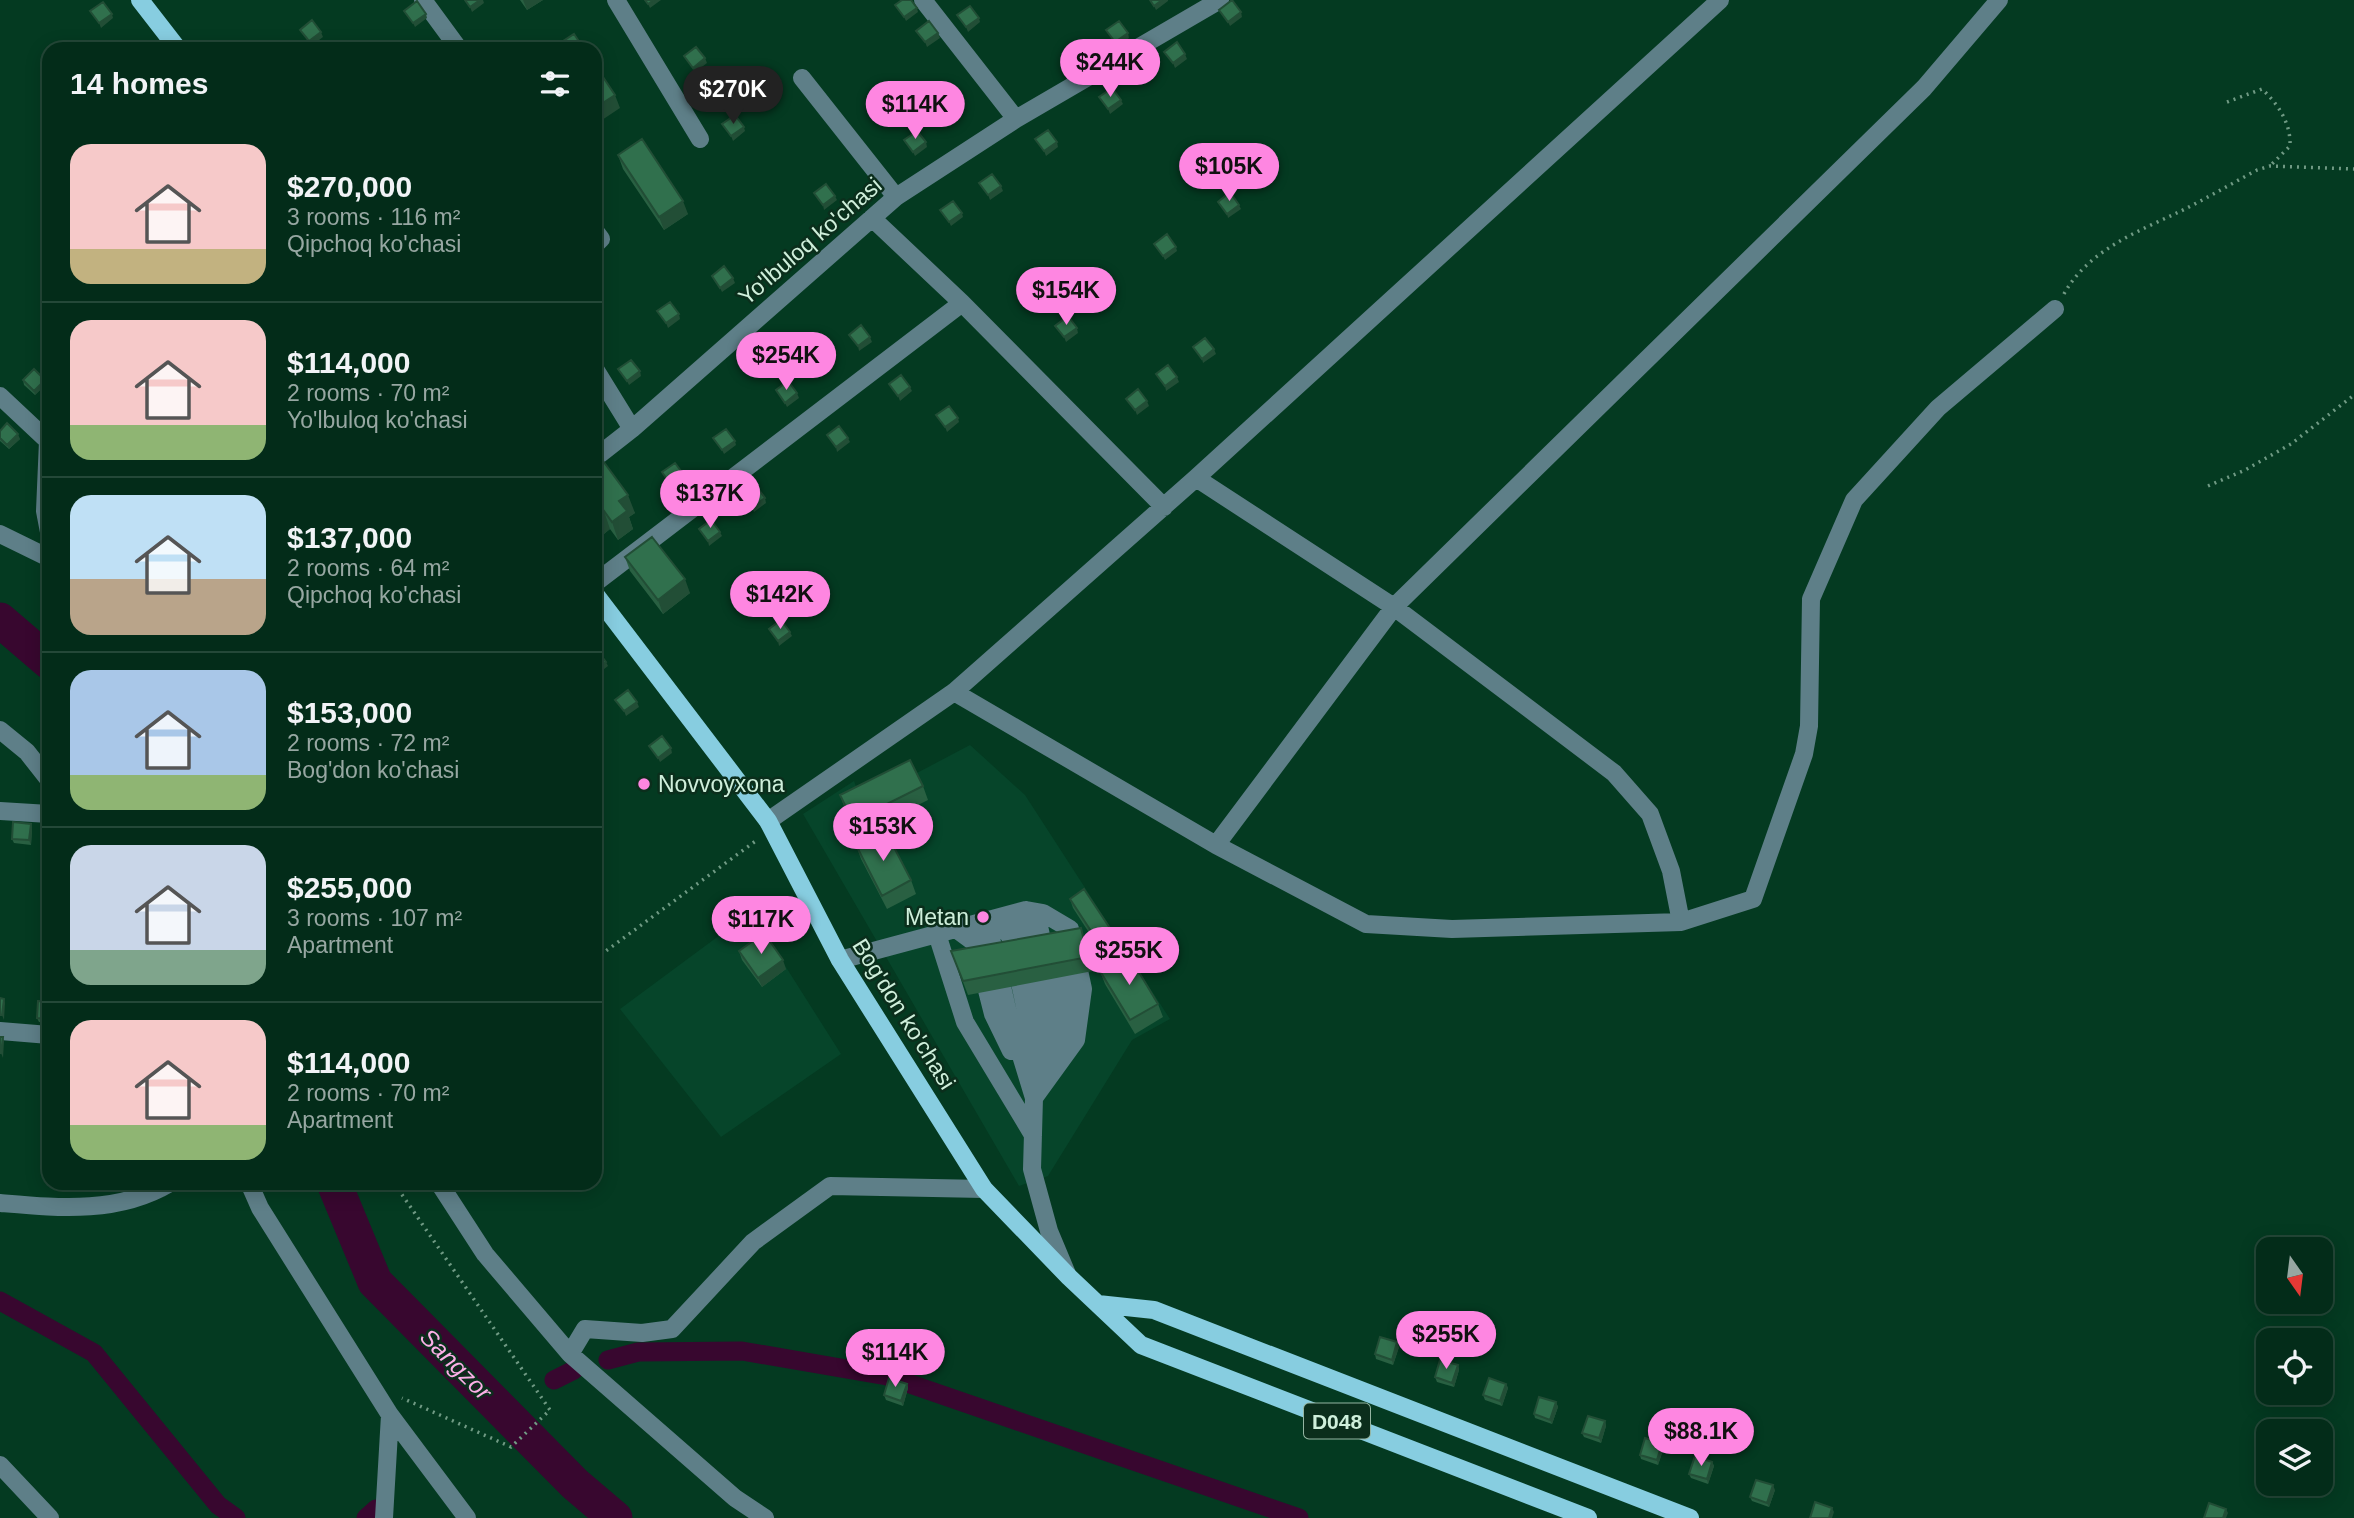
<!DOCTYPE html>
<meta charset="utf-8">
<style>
:root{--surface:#032c19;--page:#0d3422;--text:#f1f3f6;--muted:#97a7a2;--line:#244838;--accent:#fe86e1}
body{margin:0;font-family:Helvetica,sans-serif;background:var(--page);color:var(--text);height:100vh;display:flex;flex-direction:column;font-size:26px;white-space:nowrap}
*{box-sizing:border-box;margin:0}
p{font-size:23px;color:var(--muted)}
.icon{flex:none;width:38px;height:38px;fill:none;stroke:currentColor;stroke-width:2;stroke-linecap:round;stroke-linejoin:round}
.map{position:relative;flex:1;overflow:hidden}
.side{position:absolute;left:42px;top:42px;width:560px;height:1148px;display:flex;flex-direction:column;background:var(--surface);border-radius:21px;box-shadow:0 4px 18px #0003,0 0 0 2px var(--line)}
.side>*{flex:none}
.needle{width:46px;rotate:166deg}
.buttons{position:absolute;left:2256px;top:1237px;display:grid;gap:14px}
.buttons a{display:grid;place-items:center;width:77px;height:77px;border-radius:14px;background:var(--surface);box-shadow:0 4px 18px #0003,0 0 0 2px var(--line);font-size:35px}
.price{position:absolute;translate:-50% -60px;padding:0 16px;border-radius:24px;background:var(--accent);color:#111;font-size:23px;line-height:46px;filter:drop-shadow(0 2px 4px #0008)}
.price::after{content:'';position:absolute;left:50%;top:42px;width:21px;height:16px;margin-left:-10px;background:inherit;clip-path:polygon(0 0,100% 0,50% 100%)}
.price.on{background:#222;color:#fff}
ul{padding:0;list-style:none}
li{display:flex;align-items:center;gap:21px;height:175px;padding:0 28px}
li+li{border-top:2px solid var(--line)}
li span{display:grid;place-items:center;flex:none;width:196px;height:140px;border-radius:21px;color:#555}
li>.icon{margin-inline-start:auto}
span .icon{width:84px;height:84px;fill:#fffc;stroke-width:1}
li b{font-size:30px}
h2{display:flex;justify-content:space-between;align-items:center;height:84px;padding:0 28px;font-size:30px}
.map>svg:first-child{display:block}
.built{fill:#06452a}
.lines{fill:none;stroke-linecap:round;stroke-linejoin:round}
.canal{stroke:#38072f;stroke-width:19}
.river{stroke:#38072f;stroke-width:35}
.path{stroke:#709a84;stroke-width:3.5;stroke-dasharray:2 5;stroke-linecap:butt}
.minor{stroke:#5e7f88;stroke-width:18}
.major{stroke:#87cde0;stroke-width:18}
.wall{fill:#296042}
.shaded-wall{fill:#224e36}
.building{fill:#30704d;stroke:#224e36;stroke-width:2}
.poi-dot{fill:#fe86e1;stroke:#0b2e1c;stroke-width:2.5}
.labels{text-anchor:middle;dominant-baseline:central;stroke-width:5;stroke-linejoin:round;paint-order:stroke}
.shield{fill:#0b2e1c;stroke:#94b5a2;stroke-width:2}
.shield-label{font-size:21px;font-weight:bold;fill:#cfefdb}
.street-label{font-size:23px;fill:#cfefdb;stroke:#0b2e1c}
.poi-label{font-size:23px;fill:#cfefdb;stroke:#0b2e1c;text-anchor:start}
.water-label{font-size:24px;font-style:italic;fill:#fcafe7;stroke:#0b2e1c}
</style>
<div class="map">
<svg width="2354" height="1518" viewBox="0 0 2354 1518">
<rect width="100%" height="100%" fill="#043a21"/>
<!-- built -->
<path class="built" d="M970,745L1025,795L1170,1019L1132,1040L1048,1176L1019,1186L803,814L854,781L860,797L915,774Z
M751,912L841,1054L721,1137L620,1009Z"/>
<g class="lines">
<!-- canal -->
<path class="canal" d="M0,1301L94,1353L218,1505L236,1518
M608,1360L638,1352L742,1351L887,1376L1299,1518
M554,1380L574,1370
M366,1518L376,1509"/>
<!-- river -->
<path class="river" d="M0,620L49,662
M334,1183L375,1282L575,1484L615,1518"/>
<!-- path -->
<path class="path" d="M2227,102L2262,89C2278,104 2291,123 2290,146L2270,166
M2064,294C2088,250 2139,231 2181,211C2207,198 2231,184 2257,170L2270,166L2354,169
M2208,486L2245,470L2291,444L2354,395
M595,959L757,840
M394,1183L550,1410L511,1447L402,1398"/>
<!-- minor -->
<path class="minor" d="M423,0L459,49
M616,0L700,139
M923,0L1016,119
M802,78L896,197
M872,218L962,303L1164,507
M595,231L601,239L595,245
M595,369L632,429
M0,396L48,441L45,511L49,532
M595,458L632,429L896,197L1016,119L1220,0
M1196,478L1394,607L1614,773L1650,814L1671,871L1681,922
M0,534L49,558
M595,583L962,303
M954,692L1216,845L1366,924L1452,929L1681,922L1753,899L1804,754L1809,726L1811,599L1854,500L1938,408L2055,309
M0,730L27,752L49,780
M0,811L49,814
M768,821L954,692L1196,478L1720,0
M1216,845L1394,607L1924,88L1999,0
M1026,910L1039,926L1066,1053
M1008,916L1024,930L1053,1071
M995,919L1010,936L1042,1086
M973,925L991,938L1008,1013L1034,1098L1032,1169L1049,1231L1067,1274
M956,929L975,943L993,1014L1011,1051
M937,934L965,1022L1033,1135
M1059,954L1073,1026
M840,960L1026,910L1043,913L1070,929L1083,989L1076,1040L1034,1098
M0,1031L49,1035
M249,1183L260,1208L390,1415L384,1518
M439,1183L485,1254L570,1354
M0,1203C59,1208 118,1214 170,1183
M390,1415L467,1518
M0,1465L50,1518
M765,1518L735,1498L570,1354L585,1329L642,1333L672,1329L753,1242L830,1186L984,1189"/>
<!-- major -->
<path class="major" d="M140,0L178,49
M595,594L768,821L840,960L984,1189L1069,1277L1141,1345L1588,1518
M1098,1304L1154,1310L1690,1518"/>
</g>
<!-- wall -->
<path class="wall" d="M520,0H543L527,10Z
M618,155L688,214L664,230L623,169Z
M23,380L46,384L35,395L24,385Z
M0,431L20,439L9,449L0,441Z
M595,450L635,513L629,517L633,529L618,540L610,529L599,538L595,533Z
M625,557L690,593L663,614L630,571Z
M923,786L928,800L858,835L845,809L840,795Z
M31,824L32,828L31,845L14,843L12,839Z
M856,845L911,880L916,894L887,909L861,859Z
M1070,899L1158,1004L1163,1017L1135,1034L1105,984L1100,971L1110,965L1073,908Z
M1081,928L1085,941L1093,971L968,995L951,951Z
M739,951L786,969L762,987L742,960Z
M49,1002V1023L39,1022L37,1018Z
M1399,1347L1393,1365L1376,1359L1375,1354Z
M1458,1365L1459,1370L1454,1387L1437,1382L1435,1377Z
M907,1384L908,1388L903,1406L886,1400L884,1395Z
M1506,1384L1508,1388L1502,1406L1485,1400L1483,1395Z
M1556,1402L1558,1407L1552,1424L1535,1418L1534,1414Z
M1605,1421L1606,1426L1601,1443L1584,1437L1582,1433Z
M1664,1447L1658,1465L1641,1459L1640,1455Z
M1712,1462L1714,1466L1708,1484L1691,1478L1689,1474Z
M1775,1490L1769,1507L1752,1501L1750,1497Z"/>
<!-- shaded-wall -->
<path class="shaded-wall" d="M480,0H483L484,3L472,12L470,7Z
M523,0H543L527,10Z
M654,0H661L650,8L648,4Z
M1162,0H1168V1L1156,10L1154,6Z
M917,8L918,12L906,21L904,17Z
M1241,12L1242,17L1230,26L1228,22Z
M112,14L113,18L101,28L99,23Z
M426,14L427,18L415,27L413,23Z
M979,18L980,22L968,32L966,27Z
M321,32L323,37L311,46L309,41Z
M938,33L940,38L927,47L925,42Z
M1128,33L1129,38L1117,47L1115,42Z
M1185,54L1187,59L1175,68L1173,63Z
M1095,56L1096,61L1084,70L1082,65Z
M705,58L707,63L694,73L693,68Z
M615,95L620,108L596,124L595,108Z
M1121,100L1123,104L1110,114L1108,109Z
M744,127L745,131L733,141L731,136Z
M926,142L927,147L915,156L913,152Z
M1057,142L1058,147L1046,156L1044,151Z
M1001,186L1003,191L990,200L988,195Z
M835,196L837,200L824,210L823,205Z
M683,201L688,214L664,230L659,217Z
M1239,205L1241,209L1228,218L1227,214Z
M962,213L963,217L951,226L949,222Z
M1176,247L1177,251L1165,260L1163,256Z
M733,278L735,283L722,292L720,288Z
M679,314L680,319L668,328L666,323Z
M602,315L603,320L595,326V320Z
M1077,328L1078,333L1066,342L1064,337Z
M870,337L872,342L859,351L858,346Z
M1214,349L1216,354L1203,363L1202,359Z
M640,371L641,376L629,385L627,381Z
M1177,377L1179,382L1166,391L1165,386Z
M45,380L46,384L35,395L34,391Z
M910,387L912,391L900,401L898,396Z
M797,393L799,398L787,407L785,403Z
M1147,401L1149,406L1137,415L1135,410Z
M958,418L959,422L947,432L945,427Z
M18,434L20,439L9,449L7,445Z
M848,438L850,442L837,452L836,447Z
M735,441L736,445L724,454L722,450Z
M684,475L685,480L673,489L671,485Z
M628,495L635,513L629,517L633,529L618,540L612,522L619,501Z
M765,498L766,503L754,512L752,507Z
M604,511L610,529L599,538L595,528V518Z
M720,532L722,536L709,546L708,541Z
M685,579L690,593L663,614L658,600Z
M790,632L792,636L779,646L778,641Z
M606,662L608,666L595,676V670Z
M637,702L639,707L626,716L624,711Z
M671,748L672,753L660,762L658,758Z
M31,824L32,828L31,845L29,840Z
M1081,928L1085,941L1093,971L1088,957Z
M783,960L786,969L762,987L758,978Z
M4,999L5,1003L4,1020L2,1015Z
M3,1037L4,1041L3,1058L1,1053Z
M600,1048L602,1053L595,1058V1052Z
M1397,1342L1399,1347L1393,1365L1392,1360Z
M1458,1365L1459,1370L1454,1387L1452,1383Z
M907,1384L908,1388L903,1406L901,1401Z
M1506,1384L1508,1388L1502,1406L1500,1401Z
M1556,1402L1558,1407L1552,1424L1550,1420Z
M1605,1421L1606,1426L1601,1443L1599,1438Z
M1662,1443L1664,1447L1658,1465L1657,1460Z
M1712,1462L1714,1466L1708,1484L1707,1479Z
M1773,1485L1775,1490L1769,1507L1767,1503Z
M1832,1508L1834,1512L1832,1518H1829Z
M2226,1509L2228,1513L2226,1518H2223Z"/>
<!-- building -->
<path class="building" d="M465,0H480L470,7Z
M645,0H654L648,4Z
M902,0H911L917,8L904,17L895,5Z
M1150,0H1162L1154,6Z
M1232,0L1241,12L1228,22L1219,10Z
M417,1L426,14L413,23L404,11Z
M103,2L112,14L99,23L90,11Z
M970,6L979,18L966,27L957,15Z
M312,20L321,32L309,41L300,30Z
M929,21L938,33L925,42L916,31Z
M1119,21L1128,33L1115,42L1106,30Z
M574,34L584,49H551Z
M1177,42L1185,54L1173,63L1164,52Z
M1086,44L1095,56L1082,65L1073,53Z
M696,47L705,58L693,68L684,56Z
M595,65L615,95L595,108Z
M1112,88L1121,100L1108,109L1099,97Z
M735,115L744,127L731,136L722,124Z
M1048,130L1057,142L1044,151L1035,139Z
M917,131L926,142L913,152L904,140Z
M642,139L683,201L659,217L618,155Z
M992,174L1001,186L988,195L979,183Z
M826,184L835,196L823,205L814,193Z
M1230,192L1239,205L1227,214L1218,202Z
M953,201L962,213L949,222L940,210Z
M1167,234L1176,247L1163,256L1154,244Z
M724,266L733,278L720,288L712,276Z
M670,302L679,314L666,323L657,311Z
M595,306L602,315L595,320Z
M1068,316L1077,328L1064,337L1055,326Z
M861,325L870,337L858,346L849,335Z
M1205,338L1214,349L1202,359L1193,347Z
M631,360L640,371L627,381L618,369Z
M1168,365L1177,377L1165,386L1156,374Z
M34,369L45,380L34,391L23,380Z
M901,375L910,387L898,396L889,384Z
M788,381L797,393L785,403L776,390Z
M1138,389L1147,401L1135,410L1126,399Z
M949,406L958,418L945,427L936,415Z
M7,423L18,434L7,445L0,438V431Z
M839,426L848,438L836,447L827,435Z
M726,429L735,441L722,450L713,438Z
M595,450L628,495L619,501L627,511L612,522L604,511L595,518Z
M675,463L684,475L671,485L662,472Z
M756,486L765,498L752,507L743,496Z
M711,520L720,532L708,541L699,529Z
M652,537L685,579L658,600L625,557Z
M781,620L790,632L778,641L769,629Z
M597,650L606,662L595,670V651Z
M628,690L637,702L624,711L615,700Z
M662,736L671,748L658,758L649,746Z
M910,760L923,786L853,821L840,795Z
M13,822L31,824L29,840L12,839Z
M885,830L911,880L882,896L856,845Z
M1084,889L1127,954L1112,963L1070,899Z
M1081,928L1088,957L963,981L951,951Z
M764,933L783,960L758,978L739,951Z
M1128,954L1158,1004L1130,1020L1100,971Z
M0,998L4,999L2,1015H0Z
M38,1001L49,1002V1019L37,1018Z
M0,1037H3L1,1053H0Z
M595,1041L600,1048L595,1052Z
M1380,1337L1397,1342L1392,1360L1375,1354Z
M1440,1360L1458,1365L1452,1383L1435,1377Z
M889,1378L907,1384L901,1401L884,1395Z
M1489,1378L1506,1384L1500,1401L1483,1395Z
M1539,1397L1556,1402L1550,1420L1534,1414Z
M1588,1416L1605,1421L1599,1438L1582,1433Z
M1645,1438L1662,1443L1657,1460L1640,1455Z
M1695,1456L1712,1462L1707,1479L1689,1474Z
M1756,1480L1773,1485L1767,1503L1750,1497Z
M1815,1502L1832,1508L1829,1518H1810Z
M2209,1503L2226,1509L2223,1518H2204Z"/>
<!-- markers -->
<g class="poi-dot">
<circle cx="644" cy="784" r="7"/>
<circle cx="983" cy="917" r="7"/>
</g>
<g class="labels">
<!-- shield labels -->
<rect class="shield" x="1304" y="1403.5" width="66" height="35" rx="5"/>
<g class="shield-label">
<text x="1337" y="1421">D048</text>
</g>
<!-- street labels -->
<g class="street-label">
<text transform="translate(810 241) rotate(-41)">Yo'lbuloq ko'chasi</text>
<text transform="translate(904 1014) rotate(58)">Bog'don ko'chasi</text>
</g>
<!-- poi labels -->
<g class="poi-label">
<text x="658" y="784">Novvoyxona</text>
<text x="969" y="917" text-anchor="end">Metan</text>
</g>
<!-- water labels -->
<g class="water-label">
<text transform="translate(456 1364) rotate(45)">Sangzor</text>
</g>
</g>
</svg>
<div class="buttons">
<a><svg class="needle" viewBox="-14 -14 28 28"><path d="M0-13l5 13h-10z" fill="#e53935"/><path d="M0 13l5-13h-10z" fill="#97a7a2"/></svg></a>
<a><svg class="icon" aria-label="locate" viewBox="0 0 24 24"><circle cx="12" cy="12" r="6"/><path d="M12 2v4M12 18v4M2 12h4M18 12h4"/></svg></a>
<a><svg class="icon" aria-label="layers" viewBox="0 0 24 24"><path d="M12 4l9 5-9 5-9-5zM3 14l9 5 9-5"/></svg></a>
</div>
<b class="price" style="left:1110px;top:99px">$244K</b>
<b class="price on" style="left:733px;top:126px">$270K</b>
<b class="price" style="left:915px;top:141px">$114K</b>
<b class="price" style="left:1229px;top:203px">$105K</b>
<b class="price" style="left:1066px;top:327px">$154K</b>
<b class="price" style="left:786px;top:392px">$254K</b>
<b class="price" style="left:710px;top:530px">$137K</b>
<b class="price" style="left:780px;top:631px">$142K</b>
<b class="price" style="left:883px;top:863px">$153K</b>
<b class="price" style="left:761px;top:956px">$117K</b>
<b class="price" style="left:1129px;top:987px">$255K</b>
<b class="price" style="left:1446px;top:1371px">$255K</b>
<b class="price" style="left:895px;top:1389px">$114K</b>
<b class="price" style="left:1701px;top:1468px">$88.1K</b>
<section class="side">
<h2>14 homes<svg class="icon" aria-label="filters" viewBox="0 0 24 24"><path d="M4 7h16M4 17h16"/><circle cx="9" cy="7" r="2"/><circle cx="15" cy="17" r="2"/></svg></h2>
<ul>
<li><span style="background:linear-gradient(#f6c9c9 75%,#c2b280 0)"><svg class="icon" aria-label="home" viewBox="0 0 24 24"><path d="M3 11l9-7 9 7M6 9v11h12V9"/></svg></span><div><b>$270,000</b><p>3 rooms · 116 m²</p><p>Qipchoq ko'chasi</p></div></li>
<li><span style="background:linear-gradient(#f6c9c9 75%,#8fb573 0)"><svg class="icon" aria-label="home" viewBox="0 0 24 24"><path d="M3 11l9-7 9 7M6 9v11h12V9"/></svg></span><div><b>$114,000</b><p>2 rooms · 70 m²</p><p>Yo'lbuloq ko'chasi</p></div></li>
<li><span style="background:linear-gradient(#bfe0f5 60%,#b9a48a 0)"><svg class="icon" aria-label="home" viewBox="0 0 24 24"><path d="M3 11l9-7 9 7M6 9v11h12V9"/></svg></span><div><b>$137,000</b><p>2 rooms · 64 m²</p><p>Qipchoq ko'chasi</p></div></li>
<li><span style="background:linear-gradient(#a9c7e8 75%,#8fb573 0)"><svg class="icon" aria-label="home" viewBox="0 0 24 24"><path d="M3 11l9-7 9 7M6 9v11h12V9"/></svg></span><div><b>$153,000</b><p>2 rooms · 72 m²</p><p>Bog'don ko'chasi</p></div></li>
<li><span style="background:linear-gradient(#c9d6e8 75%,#7fa58c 0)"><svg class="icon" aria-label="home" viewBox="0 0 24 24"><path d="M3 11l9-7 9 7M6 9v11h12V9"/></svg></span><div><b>$255,000</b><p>3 rooms · 107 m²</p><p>Apartment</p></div></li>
<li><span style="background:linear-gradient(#f6c9c9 75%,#8fb573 0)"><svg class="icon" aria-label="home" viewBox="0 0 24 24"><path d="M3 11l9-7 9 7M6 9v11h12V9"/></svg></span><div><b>$114,000</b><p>2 rooms · 70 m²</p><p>Apartment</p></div></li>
</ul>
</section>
</div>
